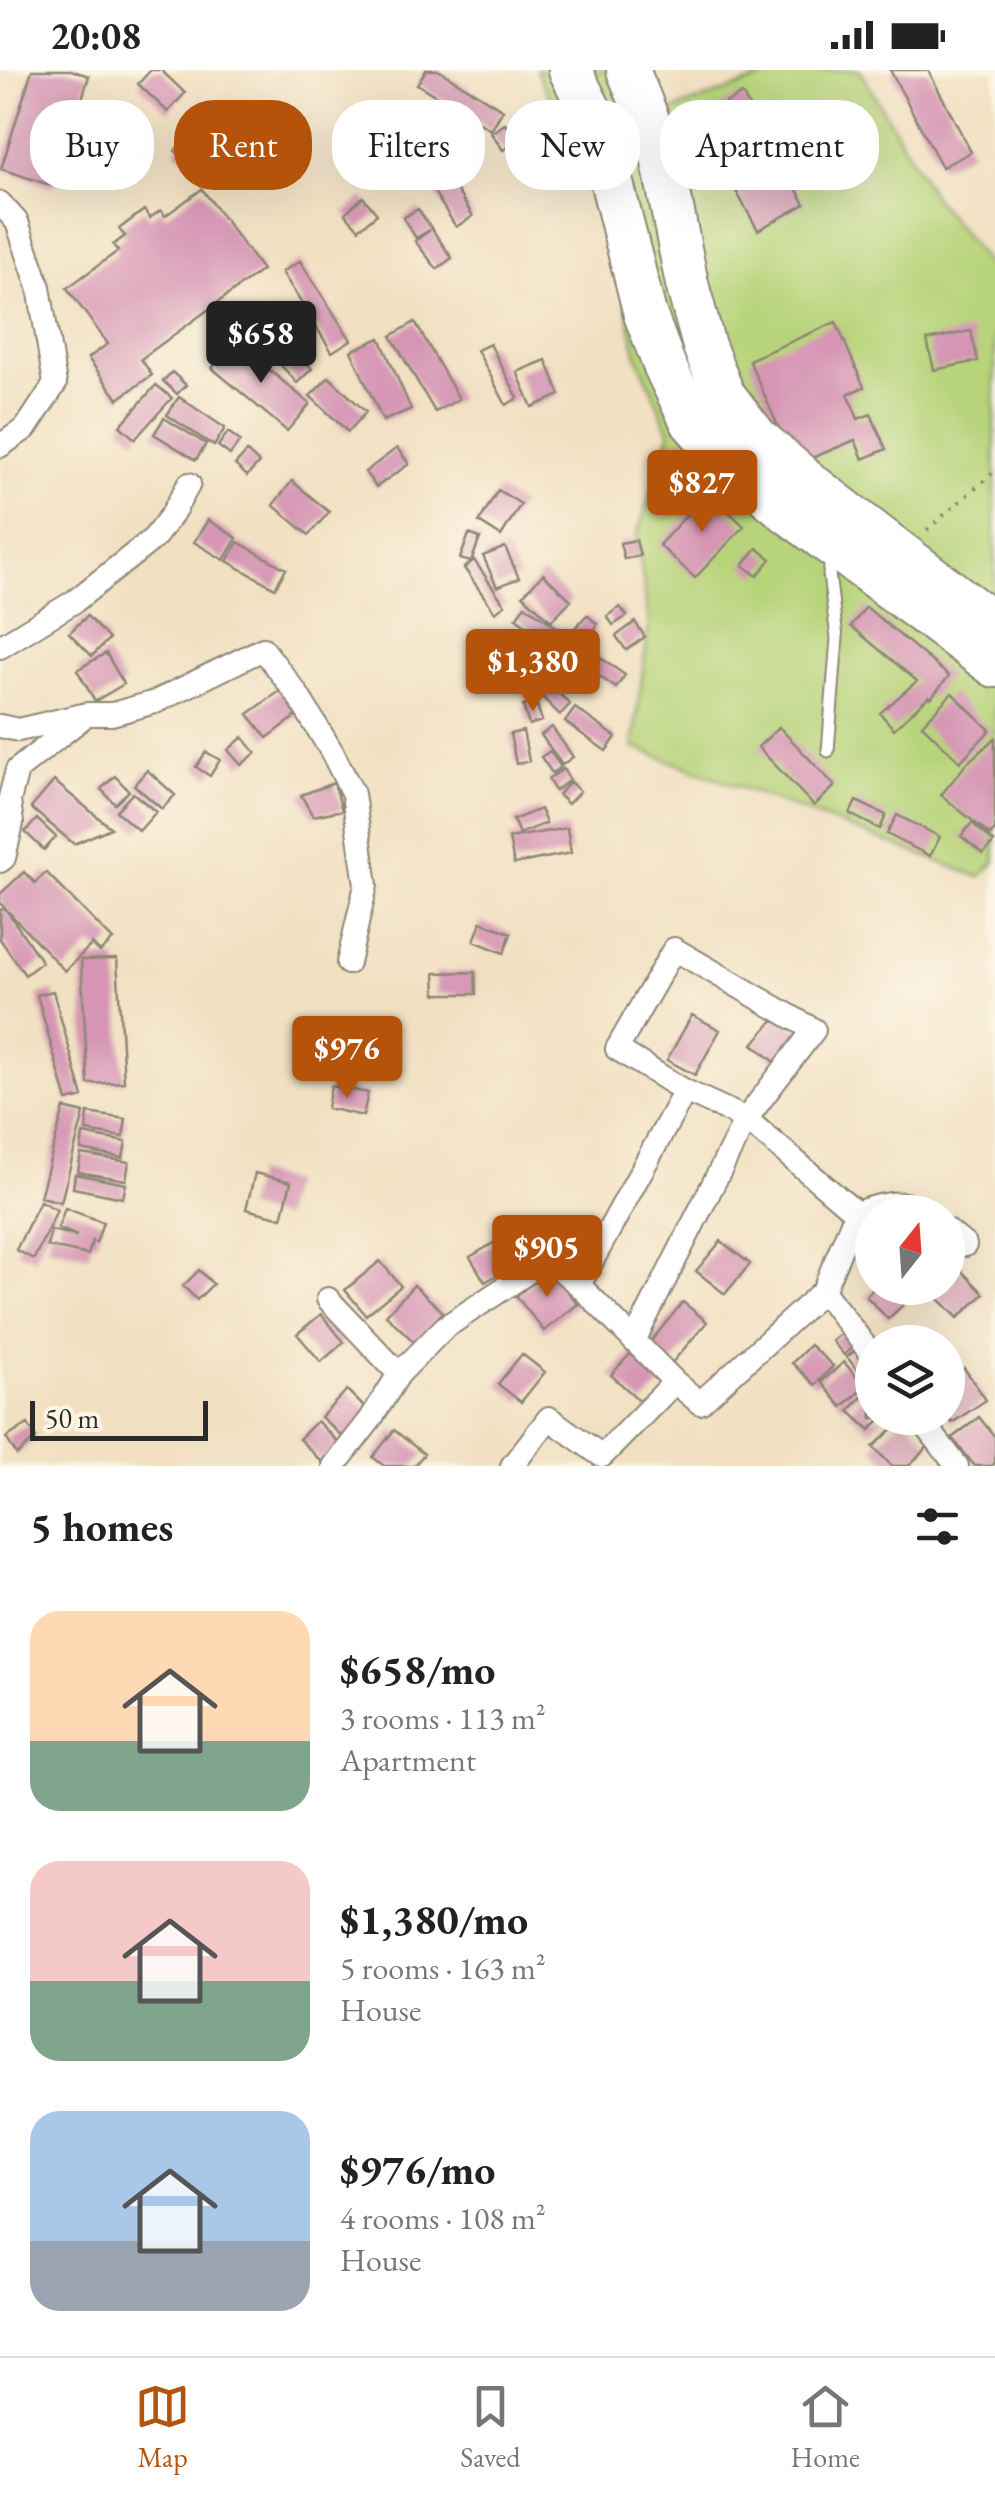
<!DOCTYPE html>
<meta charset="utf-8">
<style>
:root{--surface:#fff;--page:#f6f6f6;--text:#222;--muted:#767676;--line:#e0e0e0;--accent:#b45309}
body{margin:0;font-family:"EB Garamond",serif;background:var(--page);color:var(--text);height:100vh;display:flex;flex-direction:column;font-size:38px;white-space:nowrap}
*{box-sizing:border-box;margin:0}
p{font-size:32px;color:var(--muted)}
.icon{flex:none;width:55px;height:55px;fill:none;stroke:currentColor;stroke-width:2;stroke-linecap:round;stroke-linejoin:round}
.map{position:relative;height:1396px;overflow:hidden}
.panel{display:flex;flex-direction:column;background:var(--surface);flex:1}
.panel>*{flex:none}
.hud{position:absolute;left:30px;top:30px;width:935px;height:90px;display:flex;gap:20px}
.needle{width:65px;rotate:17deg}
.controls{position:absolute;left:855px;top:1125px;display:grid;gap:20px}
.controls a{display:grid;place-items:center;width:110px;height:110px;border-radius:50%;background:var(--surface);box-shadow:0 10px 40px #0002;font-size:50px}
.scale{position:absolute;left:30px;bottom:25px;width:178px;box-sizing:border-box;padding-left:10px;border:5px solid #2b2b2b;border-top:0;font-size:28px;line-height:35px;white-space:nowrap;color:#2b2b2b;-webkit-text-stroke:8px #fcf5e5;paint-order:stroke}
.price{position:absolute;translate:-50% -85px;padding:0 22px;border-radius:10px;background:var(--accent);color:#fff;font-size:32px;line-height:65px;filter:drop-shadow(0 2px 5px #0008)}
.price::after{content:'';position:absolute;left:50%;top:60px;width:30px;height:22px;margin-left:-15px;background:inherit;clip-path:polygon(0 0,100% 0,50% 100%)}
.price.selected{background:#222;color:#fff}
ul{padding:0;list-style:none}
li{display:flex;align-items:center;gap:30px;height:250px;padding:0 30px}
li span{display:grid;place-items:center;flex:none;width:280px;height:200px;border-radius:30px;color:#555}
li>.icon{margin-inline-start:auto}
span .icon{width:120px;height:120px;fill:#fffc;stroke-width:1}
li b{font-size:42px}
h2{display:flex;justify-content:space-between;align-items:center;height:120px;padding:0 30px;font-size:42px}
.chip{padding:0 35px;border-radius:40px;background:var(--surface);box-shadow:0 10px 40px #0002;font-size:35px;line-height:90px}
.chip.selected{background:var(--accent);color:#fff}
.status{display:flex;justify-content:space-between;align-items:center;height:70px;padding:0 50px;background:var(--surface);direction:ltr}
.status svg{height:28px;fill:currentColor}
.dock{display:flex;justify-content:space-around;align-items:center;height:140px;border-top:2px solid var(--line);background:var(--surface);font-size:28px;color:var(--muted)}
.dock a{display:grid;justify-items:center;gap:5px}
.dock .selected{color:var(--accent)}
.map>svg:first-child{display:block}
.green{fill:#b7d47a;stroke:#718052;stroke-width:2.5}
.building{fill:#d695b4}
.lines{fill:none;stroke-linecap:round;stroke-linejoin:round}
.lane-casing{stroke:#8e8676;stroke-width:15}
.street-casing{stroke:#8e8676;stroke-width:26}
.highway-casing{stroke:#8e8676;stroke-width:46}
.path{stroke:#8e8676;stroke-width:4;stroke-dasharray:2.5 8;stroke-linecap:butt}
.lane{stroke:#fff;stroke-width:11}
.street{stroke:#fff;stroke-width:22}
.highway{stroke:#fff;stroke-width:42}
</style>
<div class="status"><b>20:08</b><svg viewBox="0 0 49 12"><path d="M0 12V9h3v3zM5 12V6h3v6zM10 12V3h3v9zM15 12V0h3v12zM26 1h20v11H26zM47 4h2v5h-2z"/></svg></div>
<div class="map">
<svg width="995" height="1396" viewBox="0 0 995 1396">
<rect width="100%" height="100%" fill="#fcf5e5"/>
<filter id="ink" filterUnits="userSpaceOnUse"><feTurbulence type="fractalNoise" baseFrequency=".01" numOctaves="2"/><feDisplacementMap in="SourceGraphic" scale="20" xChannelSelector="R" yChannelSelector="G"/><feConvolveMatrix kernelMatrix="1 2 1 2 8 2 1 2 1" color-interpolation-filters="sRGB"/></filter>
<filter id="wash" filterUnits="userSpaceOnUse"><feTurbulence type="fractalNoise" baseFrequency=".0048" numOctaves="4" result="noise"/><feDisplacementMap in="SourceGraphic" scale="40" xChannelSelector="R" yChannelSelector="G"/><feGaussianBlur stdDeviation="2.25" result="paint"/><feColorMatrix in="noise" values="0 0 0 0 0 0 0 0 0 0 0 0 0 0 0 0 0 1.4 0 .05"/><feComposite in="paint" operator="in"/></filter>
<g filter="url(#wash)">
<rect width="100%" height="100%" fill="#f1e0c1"/>
<!-- green -->
<path class="green" d="M536,0H623L650,49L784,0H860L933,126L995,204V792L980,807L633,677L649,553L637,466L670,363L636,283L608,142Z"/>
<g id="blocks">
<!-- building -->
<path class="building" d="M32,0H71L89,6L81,32L100,39L82,96L61,89L53,116L1,99Z
M151,0H161L185,23L168,42L138,14Z
M426,0H438L503,40L491,60L417,14Z
M890,0H928L971,82L942,97Z
M742,24L805,134L758,160L696,50Z
M505,54L518,71L503,80L491,63Z
M187,64L227,94L215,110L175,81Z
M434,85L473,146L456,157L417,95Z
M202,119L262,200L141,289L152,305L118,329L88,288L108,274L67,218L118,181L113,175L125,166L119,159L144,140L150,148L161,140L165,146Z
M363,127L377,144L359,159L345,143Z
M418,139L452,188L437,199L415,171L430,160L416,168L403,148Z
M300,191L351,270L332,282L282,202Z
M264,246L312,299L297,313L249,260Z
M415,252L459,329L435,342L391,266Z
M836,252L864,317L848,324L858,349L871,344L886,379L863,389L855,370L795,395L749,290Z
M971,261L978,291L934,300L927,270Z
M380,268L411,339L383,351L351,281Z
M235,271L310,334L287,361L212,298Z
M490,274L518,328L506,335L477,280Z
M546,290L560,325L532,337L517,302Z
M172,302L186,315L177,324L163,311Z
M329,307L366,342L348,362L310,326Z
M156,315L172,328L135,369L120,356Z
M179,327L225,358L214,376L167,345Z
M164,348L206,374L196,390L154,364Z
M228,362L240,371L230,385L218,376Z
M397,378L409,394L376,417L365,402Z
M247,382L259,393L247,406L235,395Z
M292,411L329,442L309,465L273,435Z
M498,420L521,434L501,466L479,452Z
M708,422L744,456L695,508L659,475Z
M208,450L237,468L224,490L194,472Z
M469,464L480,468L471,492L460,489Z
M636,470L640,486L624,489L620,473Z
M238,472L286,499L275,518L227,491Z
M505,477L519,508L497,517L483,486Z
M757,478L771,489L757,506L743,495Z
M474,490L505,535L495,542L464,498Z
M543,504L571,530L551,551L523,525Z
M525,535L625,605L616,618L516,548Z
M620,537L627,546L613,555L607,546Z
M866,537L949,606L931,628L929,626L894,659L880,643L917,611L851,556Z
M587,545L597,554L591,573L574,559Z
M87,546L109,569L92,586L69,563Z
M635,552L645,567L626,580L616,566Z
M511,575L526,594L515,603L500,584Z
M106,583L124,614L95,631L77,600Z
M544,609L570,634L560,645L534,619Z
M284,618L302,642L267,668L248,644Z
M952,623L990,660L960,692L922,655Z
M536,632L542,651L529,655L523,636Z
M575,638L616,667L606,681L565,652Z
M552,657L573,687L562,695L541,665Z
M779,657L835,716L814,736L758,677Z
M523,661L529,691L516,694L510,664Z
M243,667L256,683L241,695L228,680Z
M995,668V760L990,765L941,725L967,693Z
M550,681L561,697L552,703L541,687Z
M206,682L220,690L210,706L196,697Z
M563,699L570,710L555,721L548,709Z
M147,700L175,725L162,739L134,715Z
M115,706L129,721L115,734L101,719Z
M54,711L111,758L74,774L31,738Z
M570,712L580,721L568,734L558,725Z
M334,713L342,740L313,746L301,725Z
M133,723L156,742L139,761L116,741Z
M856,731L886,745L880,759L850,744Z
M540,739L546,753L519,764L513,750Z
M897,745L940,767L930,786L887,764Z
M37,749L56,767L44,780L25,762Z
M972,753L994,772L983,784L961,766Z
M567,758L571,783L514,794L509,768Z
M24,802L35,813L46,802L113,870L100,882L92,874L65,901L0,833V824Z
M5,838L42,892L25,905L0,869V840Z
M481,852L511,863L504,883L474,871Z
M117,889L124,1012L88,1014L81,890Z
M475,902L476,924H436L435,903Z
M53,921L83,1027L67,1031L37,925Z
M779,943L802,963L776,993L753,974Z
M692,945L720,960L695,1005L667,990Z
M331,1016L368,1023L363,1046L327,1038Z
M64,1038L84,1043L61,1132L40,1127Z
M88,1043L126,1049L123,1067L86,1061Z
M83,1064L126,1072L123,1088L81,1080Z
M81,1084L129,1092L126,1110L78,1102Z
M255,1103L291,1112L282,1148L246,1139Z
M75,1104L126,1114L123,1128L73,1118Z
M40,1131L57,1140L34,1189L16,1180Z
M65,1138L103,1152L96,1173L92,1171L88,1185L47,1176L51,1160L77,1166L58,1158Z
M514,1161L529,1186L485,1212L470,1187Z
M721,1171L750,1194L725,1224L696,1201Z
M380,1191L401,1216L366,1245L345,1220Z
M953,1192L984,1224L958,1248L928,1218H948V1197Z
M549,1199L578,1234L544,1261L516,1226Z
M199,1200L213,1214L197,1230L183,1216Z
M414,1215L443,1242L415,1273L386,1245Z
M874,1218H921L888,1249L866,1226Z
M683,1232L707,1252L670,1295L647,1276Z
M321,1244L344,1272L321,1292L297,1264Z
M843,1262L855,1275L844,1285L832,1271Z
M810,1275L833,1296L815,1315L792,1293Z
M859,1277L871,1292L859,1302L847,1287Z
M634,1280L667,1309L643,1334L611,1305Z
M522,1284L545,1302L521,1332L498,1314Z
M844,1292L865,1317L842,1337L821,1312Z
M964,1298L986,1330L952,1353L948,1346V1310Z
M872,1316V1348H882L870,1360L849,1341Z
M347,1320L371,1344L346,1370L321,1347Z
M979,1347L995,1367V1393L991,1396H975L952,1368Z
M904,1348L931,1374L908,1396H892L873,1377Z
M317,1351L340,1374L322,1392L299,1369Z
M28,1354L36,1368L17,1385L6,1368Z
M394,1360L424,1384L414,1396H384L373,1387Z"/>
</g>
</g>
<g filter="url(#ink)">
<use href="#blocks" fill-opacity="0" stroke="#8e8676" stroke-width="2.5"/>
<g class="lines">
<defs>
<path id="lane" d="M828,681L837,568L829,504L832,486"/>
<path id="street" d="M0,133L17,152L39,217L55,314L26,358L0,376
M0,577L75,531L154,468L171,446L189,414
M0,656L18,660L87,644H112L155,632L263,579L297,624L332,682L353,724L366,815L348,893
M0,791L4,788L12,753L9,731L17,700L81,649
M856,1143C878,1135 904,1127 924,1142
M948,1161L965,1175
M527,1172L579,1215L675,1312L700,1333L823,1221L872,1285
M579,1215L685,1021L617,979L674,879L814,960L746,1049L685,1021
M328,1229L399,1304
M634,1271L746,1049L856,1143L823,1221
M920,1348L957,1396
M334,1396L370,1350L399,1304L444,1258L548,1189
M512,1396L549,1348L602,1386L675,1312"/>
<path id="highway" d="M570,0L597,54L645,244L665,297L692,352L727,392L790,444L995,596
M628,0L661,82L687,214L704,276L723,324L757,368L809,413L995,555"/>
</defs>
<!-- lane casing -->
<use href="#lane" class="lane-casing"/>
<!-- street casing -->
<use href="#street" class="street-casing"/>
<!-- highway casing -->
<use href="#highway" class="highway-casing"/>
<!-- path -->
<path class="path" d="M927,460L995,401"/>
<!-- lane -->
<use href="#lane" class="lane"/>
<!-- street -->
<use href="#street" class="street"/>
<!-- highway -->
<use href="#highway" class="highway"/>
</g>
</g>
</svg>
<div class="controls">
<a><svg class="needle" viewBox="-14 -14 28 28"><path d="M0-13l5 13h-10z" fill="#e53935"/><path d="M0 13l5-13h-10z" fill="#767676"/></svg></a>
<a><svg class="icon" aria-label="layers" viewBox="0 0 24 24"><path d="M12 4l9 5-9 5-9-5zM3 14l9 5 9-5"/></svg></a>
</div>
<div class="scale">50 m</div>
<b class="price selected" style="left:261px;top:316px">$658</b>
<b class="price" style="left:702px;top:465px">$827</b>
<b class="price" style="left:533px;top:644px">$1,380</b>
<b class="price" style="left:347px;top:1031px">$976</b>
<b class="price" style="left:547px;top:1230px">$905</b>
<div class="hud">
<a class="chip">Buy</a>
<a class="chip selected">Rent</a>
<a class="chip">Filters</a>
<a class="chip">New</a>
<a class="chip">Apartment</a>
</div>
</div>
<section class="panel">
<h2>5 homes<svg class="icon" aria-label="filters" viewBox="0 0 24 24"><path d="M4 7h16M4 17h16"/><circle cx="9" cy="7" r="2"/><circle cx="15" cy="17" r="2"/></svg></h2>
<ul>
<li><span style="background:linear-gradient(#ffd9b3 65%,#7fa58c 0)"><svg class="icon" aria-label="home" viewBox="0 0 24 24"><path d="M3 11l9-7 9 7M6 9v11h12V9"/></svg></span><div><b>$658/mo</b><p>3 rooms · 113 m²</p><p>Apartment</p></div></li>
<li><span style="background:linear-gradient(#f6c9c9 60%,#7fa58c 0)"><svg class="icon" aria-label="home" viewBox="0 0 24 24"><path d="M3 11l9-7 9 7M6 9v11h12V9"/></svg></span><div><b>$1,380/mo</b><p>5 rooms · 163 m²</p><p>House</p></div></li>
<li><span style="background:linear-gradient(#a9c7e8 65%,#9aa5b1 0)"><svg class="icon" aria-label="home" viewBox="0 0 24 24"><path d="M3 11l9-7 9 7M6 9v11h12V9"/></svg></span><div><b>$976/mo</b><p>4 rooms · 108 m²</p><p>House</p></div></li>
</ul>
</section>
<nav class="dock">
<a class="selected"><svg class="icon" aria-label="map" viewBox="0 0 24 24"><path d="M3 6l6-2 6 2 6-2v14l-6 2-6-2-6 2zM9 4v14M15 6v14"/></svg>Map</a>
<a><svg class="icon" aria-label="saved" viewBox="0 0 24 24"><path d="M7 4h10v16l-5-4-5 4z"/></svg>Saved</a>
<a><svg class="icon" aria-label="home" viewBox="0 0 24 24"><path d="M3 11l9-7 9 7M6 9v11h12V9"/></svg>Home</a>
</nav>
